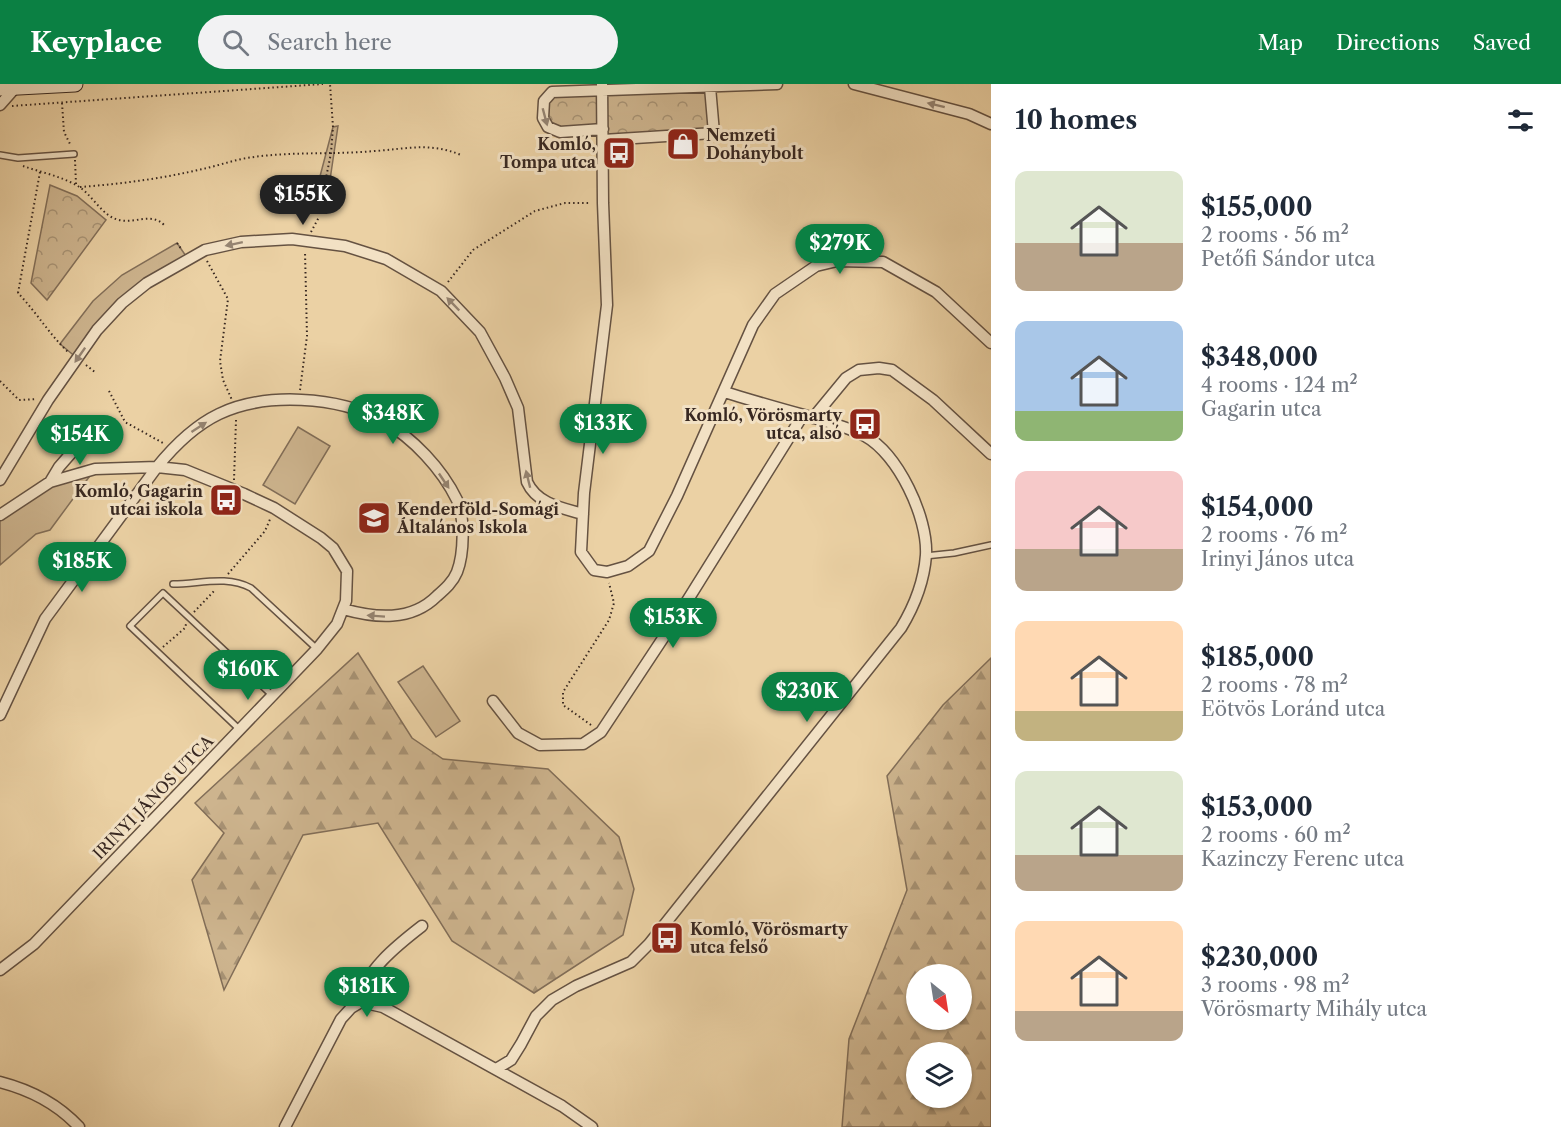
<!DOCTYPE html>
<meta charset="utf-8">
<style>
:root{--surface:#fff;--page:#f2f2f3;--text:#1f2937;--muted:#747a83;--accent:#0b8043}
body{margin:0;font-family:"Libre Caslon Text",serif;background:var(--page);color:var(--text);height:100vh;display:flex;flex-direction:column;font-size:22px;white-space:nowrap}
*{box-sizing:border-box;margin:0}
p{font-size:20px;color:var(--muted)}
.icon{flex:none;width:33px;height:33px;fill:none;stroke:currentColor;stroke-width:2;stroke-linecap:round;stroke-linejoin:round}
.map{position:relative;flex:1;overflow:hidden}
.side{display:flex;flex-direction:column;background:var(--surface);width:570px}
.side>*{flex:none}
.needle{width:39px;rotate:150deg}
.buttons{position:absolute;left:906px;top:880px;display:grid;gap:12px}
.buttons a{display:grid;place-items:center;width:66px;height:66px;border-radius:50%;background:var(--surface);box-shadow:0 2px 4px #0004;font-size:30px}
.price{position:absolute;translate:-50% -51px;padding:0 14px;border-radius:21px;background:var(--accent);color:#fff;font-size:20px;line-height:39px;filter:drop-shadow(0 2px 3px #0008)}
.price::after{content:'';position:absolute;left:50%;top:36px;width:18px;height:14px;margin-left:-9px;background:inherit;clip-path:polygon(0 0,100% 0,50% 100%)}
.price.selected{background:#222;color:#fff}
ul{padding:0;list-style:none}
li{display:flex;align-items:center;gap:18px;height:150px;padding:0 24px}
li span{display:grid;place-items:center;flex:none;width:168px;height:120px;border-radius:12px;color:#555}
li>.icon{margin-inline-start:auto}
span .icon{width:72px;height:72px;fill:#fffc;stroke-width:1}
li b{font-size:26px}
h2{display:flex;justify-content:space-between;align-items:center;height:72px;padding:0 24px;font-size:26px}
header{display:flex;align-items:center;gap:36px;box-sizing:border-box;height:84px;padding:0 30px;background:var(--accent);color:#fff}
header strong{font-size:28px}
nav{display:flex;gap:33px;margin-inline-start:auto;font-size:21px}
.search{width:420px;height:54px;background:var(--page);display:flex;align-items:center;gap:15px;box-sizing:border-box;padding:0 21px;border-radius:33px;color:var(--muted);font-size:22px}
main{display:flex;flex:1;min-height:0}
.map>svg:first-child{display:block}
.grass{fill:#cdb48e;stroke:#826e58;stroke-width:1.5}
.forest{fill:url(#forest-firs);stroke:#826e58;stroke-width:1.5;fill-rule:evenodd}
.park{fill:url(#park-crowns);stroke:#826e58;stroke-width:1.5}
.lines{fill:none;stroke-linecap:round;stroke-linejoin:round}
.lane-casing{stroke:#655242;stroke-width:8}
.street-casing{stroke:#655242;stroke-width:13}
.secondary-casing{stroke:#382821;stroke-width:17}
.path{stroke:#382821;stroke-width:2;stroke-dasharray:1.5 3;stroke-linecap:butt}
.lane{stroke:#f2e1c4;stroke-width:5}
.street{stroke:#f2e1c4;stroke-width:10}
.secondary{stroke:#f2e1c4;stroke-width:15}
.oneway{fill:#958472}
.labels{text-anchor:middle;dominant-baseline:central;stroke-width:6;stroke-linejoin:round;paint-order:stroke}
.poi-label{font-size:16px;font-weight:bold;fill:#382821;stroke:#f2e1c4;text-anchor:start}
.street-label{font-size:16px;fill:#382821;stroke:#f2e1c4}
</style>
<header>
<strong>Keyplace</strong>
<div class="search"><svg class="icon" aria-label="search" viewBox="0 0 24 24"><circle cx="10" cy="10" r="6"/><path d="M15 15l6 6"/></svg>Search here</div>
<nav><a>Map</a><a>Directions</a><a>Saved</a></nav>
</header>
<main>
<div class="map">
<svg width="991" height="1043" viewBox="0 0 991 1043">
<defs>
<pattern id="forest-firs" width="22" height="20" patternUnits="userSpaceOnUse" patternTransform="scale(1.5)"><rect width="22" height="20" fill="#cdb48e"/><path d="M5 1l3.5 6h-7zM16 11l3.5 6h-7z" fill="#a79274"/></pattern>
<pattern id="park-crowns" width="20" height="18" patternUnits="userSpaceOnUse" patternTransform="scale(1.5)"><rect width="20" height="18" fill="#cdb48e"/><path d="M2 6a3 3 0 1 1 6 0M12 15a3 3 0 1 1 6 0" fill="none" stroke="#a79274"/></pattern>
</defs>
<rect width="100%" height="100%" fill="#ebd1a4"/>
<filter id="stains"><feTurbulence type="fractalNoise" baseFrequency=".00333" numOctaves="4"/><feColorMatrix values="0 0 0 0 .2 0 0 0 0 .09 0 0 0 0 .02 0 0 0 .5 -.17"/></filter>
<radialGradient id="worn" r=".72"><stop offset=".6" stop-color="#630" stop-opacity="0"/><stop offset="1" stop-color="#630" stop-opacity=".3"/></radialGradient>
<!-- grass -->
<path class="grass" d="M338,42L327,116L314,115L333,43Z
M177,159L188,175L147,199L77,274L60,260L93,217L122,191Z
M298,343L330,362L295,420L263,401Z
M95,385L50,446L36,450L0,481V431L50,398Z
M423,582L460,637L436,653L398,598Z"/>
<!-- forest -->
<path class="forest" d="M358,569L412,654L443,675L548,685L619,753L634,805L623,851L534,909L452,857L378,739L303,751L224,906L192,796L224,749L195,719Z
M991,574V1043H842L849,955L907,806L887,692L943,621ZM916,891H962V936H916ZM916,969H962V1014H916Z"/>
<!-- park -->
<path class="park" d="M710,3L714,49L603,56V45L548,43L542,25L552,8Z
M50,101L77,112L106,136L47,216L31,199Z"/>
<g class="lines">
<defs>
<path id="lane" d="M0,71L18,74L74,70
M925,472L954,469L991,461
M173,500C200,500 226,491 251,504L317,565
M239,645L130,542L163,509L273,612"/>
<path id="street" d="M602,0L603,119L607,221L584,409L581,468L594,486L607,488L628,482L649,467L677,412L753,241L775,210L816,182L837,177L883,178L936,208L991,259
M854,0L969,30L991,40
M0,21L15,4
M603,45L560,48L548,43L543,34L544,17L552,8L777,0
M603,56L714,49L710,3
M813,334L846,294L859,286L879,284L892,286L933,316L991,370
M0,396L48,316L97,246L122,219L147,199L205,166L241,158L292,155L345,162L386,175L441,207L480,248L505,294L518,324L527,398C537,420 562,424 583,430
M50,398L59,383L87,351
M0,431L50,398L95,385L157,383L185,386L244,410L274,424L321,454L333,464L347,487L346,517L337,540L317,565L34,860L0,886
M493,617L518,649L540,661L583,660L601,648L679,530L803,331
M0,631L45,535L157,383C174,362 194,342 219,330C265,308 338,312 383,337C413,354 442,385 457,416C465,434 464,470 457,488C453,498 445,505 437,512C411,538 375,534 343,525
M361,918C361,889 400,859 422,842
M496,985L511,976L521,960L536,932L552,916L576,902L631,878L649,860L901,544C915,521 924,498 926,471C928,433 898,370 865,352C846,342 825,337 804,331C777,324 751,316 724,308
M0,998C31,1006 57,1019 79,1043
M285,1043L341,935L351,924L361,918L383,923L562,1022L592,1043"/>
<path id="secondary" d="M0,4L75,0"/>
</defs>
<!-- lane casing -->
<use href="#lane" class="lane-casing"/>
<!-- street casing -->
<use href="#street" class="street-casing"/>
<!-- secondary casing -->
<use href="#secondary" class="secondary-casing"/>
<!-- path -->
<path class="path" d="M62,19L64,48L71,62
M12,22L323,0
M75,76L76,100
M23,82C40,88 60,92 76,101C92,109 101,132 119,136C134,140 152,128 164,141
M40,88L18,209C37,229 49,250 69,269
M80,103C120,100 159,95 198,86C214,83 230,77 247,74C290,67 332,71 375,67C406,65 430,58 461,71
M322,114L331,69L333,43L330,0
M311,148L319,133
M177,159L182,166
M207,177L228,215L220,277L223,296L232,316
M448,198L473,166L535,127L565,119H591
M86,281L96,289
M0,297L19,316L37,315
M300,306L307,252L305,168
M109,307L125,338L163,359
M234,396L236,336
M468,419L523,431L545,430
M228,490L265,447L271,433
M194,528L215,506
M163,563L185,544L186,540
M591,641L563,621V608L609,536L614,519L609,499"/>
<!-- lane -->
<use href="#lane" class="lane"/>
<!-- street -->
<use href="#street" class="street"/>
<!-- secondary -->
<use href="#secondary" class="secondary"/>
</g>
<!-- one-way arrows -->
<defs><path id="oneway-solid" d="M-6-.8H1V-3.2L6.5 0L1 3.2V.8H-6Z" transform="scale(1.5)"/></defs>
<g class="oneway">
<use href="#oneway-solid" transform="translate(936 21) rotate(-166)"/>
<use href="#oneway-solid" transform="translate(545 33) rotate(75)"/>
<use href="#oneway-solid" transform="translate(234 160) rotate(168)"/>
<use href="#oneway-solid" transform="translate(453 220) rotate(-134)"/>
<use href="#oneway-solid" transform="translate(80 271) rotate(125)"/>
<use href="#oneway-solid" transform="translate(199 343) rotate(-33)"/>
<use href="#oneway-solid" transform="translate(528 395) rotate(-104)"/>
<use href="#oneway-solid" transform="translate(444 397) rotate(56)"/>
<use href="#oneway-solid" transform="translate(376 532) rotate(-176)"/>
</g>
<!-- icons -->
<defs>
<symbol id="shop-square" viewBox="-11 -11 22 22"><rect x="-9" y="-9" width="18" height="18" rx="4" fill="#8f2418" stroke="#f2e1c4"/><path d="M-5-2.5h2.3a2.7 3.5 0 0 1 5.4 0H5L5.5 6h-11ZM-1.5-2.5h3a1.5 2.3 0 0 0-3 0Z" fill="#fff"/></symbol>
<symbol id="bus-square" viewBox="-11 -11 22 22"><rect x="-9" y="-9" width="18" height="18" rx="4" fill="#8f2418" stroke="#f2e1c4"/><path d="M-5-6H5V4H4V6H2V4H-2V6H-4V4H-5ZM-3.5-4V0h7V-4ZM-3.5 1.2v1.5H-2V1.2ZM2 1.2v1.5H3.5V1.2Z" fill="#fff"/></symbol>
<symbol id="school-square" viewBox="-11 -11 22 22"><rect x="-9" y="-9" width="18" height="18" rx="4" fill="#8f2418" stroke="#f2e1c4"/><path d="M0-5L7-2L0 1L-7-2ZM-4 1L0 2.5L4 1V4Q0 6-4 4Z" fill="#fff"/></symbol>
</defs>
<g fill-rule="evenodd">
<use href="#shop-square" x="664" y="41" width="38" height="38"/>
<use href="#bus-square" x="600" y="50" width="38" height="38"/>
<use href="#bus-square" x="846" y="321" width="38" height="38"/>
<use href="#bus-square" x="207" y="397" width="38" height="38"/>
<use href="#school-square" x="355" y="415" width="38" height="38"/>
<use href="#bus-square" x="648" y="835" width="38" height="38"/>
</g>
<g class="labels">
<!-- poi labels -->
<g class="poi-label">
<text x="706" y="51">Nemzeti<tspan x="706" dy="18">Dohánybolt</tspan></text>
<text x="596" y="60" text-anchor="end">Komló,<tspan x="596" dy="18">Tompa utca</tspan></text>
<text x="842" y="331" text-anchor="end">Komló, Vörösmarty<tspan x="842" dy="18">utca, alsó</tspan></text>
<text x="203" y="407" text-anchor="end">Komló, Gagarin<tspan x="203" dy="18">utcai iskola</tspan></text>
<text x="397" y="425">Kenderföld-Somági<tspan x="397" dy="18">Általános Iskola</tspan></text>
<text x="690" y="845">Komló, Vörösmarty<tspan x="690" dy="18">utca felső</tspan></text>
</g>
<!-- street labels -->
<g class="street-label">
<text transform="translate(153 713) rotate(-46)">IRINYI JÁNOS UTCA</text>
</g>
</g>
<rect width="100%" height="100%" filter="url(#stains)"/>
<rect width="100%" height="100%" fill="url(#worn)"/>
</svg>
<div class="buttons">
<a><svg class="needle" viewBox="-14 -14 28 28"><path d="M0-13l5 13h-10z" fill="#e53935"/><path d="M0 13l5-13h-10z" fill="#747a83"/></svg></a>
<a><svg class="icon" aria-label="layers" viewBox="0 0 24 24"><path d="M12 4l9 5-9 5-9-5zM3 14l9 5 9-5"/></svg></a>
</div>
<b class="price selected" style="left:303px;top:142px">$155K</b>
<b class="price" style="left:840px;top:191px">$279K</b>
<b class="price" style="left:393px;top:361px">$348K</b>
<b class="price" style="left:603px;top:371px">$133K</b>
<b class="price" style="left:80px;top:382px">$154K</b>
<b class="price" style="left:82px;top:509px">$185K</b>
<b class="price" style="left:673px;top:565px">$153K</b>
<b class="price" style="left:248px;top:617px">$160K</b>
<b class="price" style="left:807px;top:639px">$230K</b>
<b class="price" style="left:367px;top:934px">$181K</b>
</div>
<section class="side">
<h2>10 homes<svg class="icon" aria-label="filters" viewBox="0 0 24 24"><path d="M4 7h16M4 17h16"/><circle cx="9" cy="7" r="2"/><circle cx="15" cy="17" r="2"/></svg></h2>
<ul>
<li><span style="background:linear-gradient(#dfe7d0 60%,#b9a48a 0)"><svg class="icon" aria-label="home" viewBox="0 0 24 24"><path d="M3 11l9-7 9 7M6 9v11h12V9"/></svg></span><div><b>$155,000</b><p>2 rooms · 56 m²</p><p>Petőfi Sándor utca</p></div></li>
<li><span style="background:linear-gradient(#a9c7e8 75%,#8fb573 0)"><svg class="icon" aria-label="home" viewBox="0 0 24 24"><path d="M3 11l9-7 9 7M6 9v11h12V9"/></svg></span><div><b>$348,000</b><p>4 rooms · 124 m²</p><p>Gagarin utca</p></div></li>
<li><span style="background:linear-gradient(#f6c9c9 65%,#b9a48a 0)"><svg class="icon" aria-label="home" viewBox="0 0 24 24"><path d="M3 11l9-7 9 7M6 9v11h12V9"/></svg></span><div><b>$154,000</b><p>2 rooms · 76 m²</p><p>Irinyi János utca</p></div></li>
<li><span style="background:linear-gradient(#ffd9b3 75%,#c2b280 0)"><svg class="icon" aria-label="home" viewBox="0 0 24 24"><path d="M3 11l9-7 9 7M6 9v11h12V9"/></svg></span><div><b>$185,000</b><p>2 rooms · 78 m²</p><p>Eötvös Loránd utca</p></div></li>
<li><span style="background:linear-gradient(#dfe7d0 70%,#b9a48a 0)"><svg class="icon" aria-label="home" viewBox="0 0 24 24"><path d="M3 11l9-7 9 7M6 9v11h12V9"/></svg></span><div><b>$153,000</b><p>2 rooms · 60 m²</p><p>Kazinczy Ferenc utca</p></div></li>
<li><span style="background:linear-gradient(#ffd9b3 75%,#b9a48a 0)"><svg class="icon" aria-label="home" viewBox="0 0 24 24"><path d="M3 11l9-7 9 7M6 9v11h12V9"/></svg></span><div><b>$230,000</b><p>3 rooms · 98 m²</p><p>Vörösmarty Mihály utca</p></div></li>
</ul>
</section>
</main>
